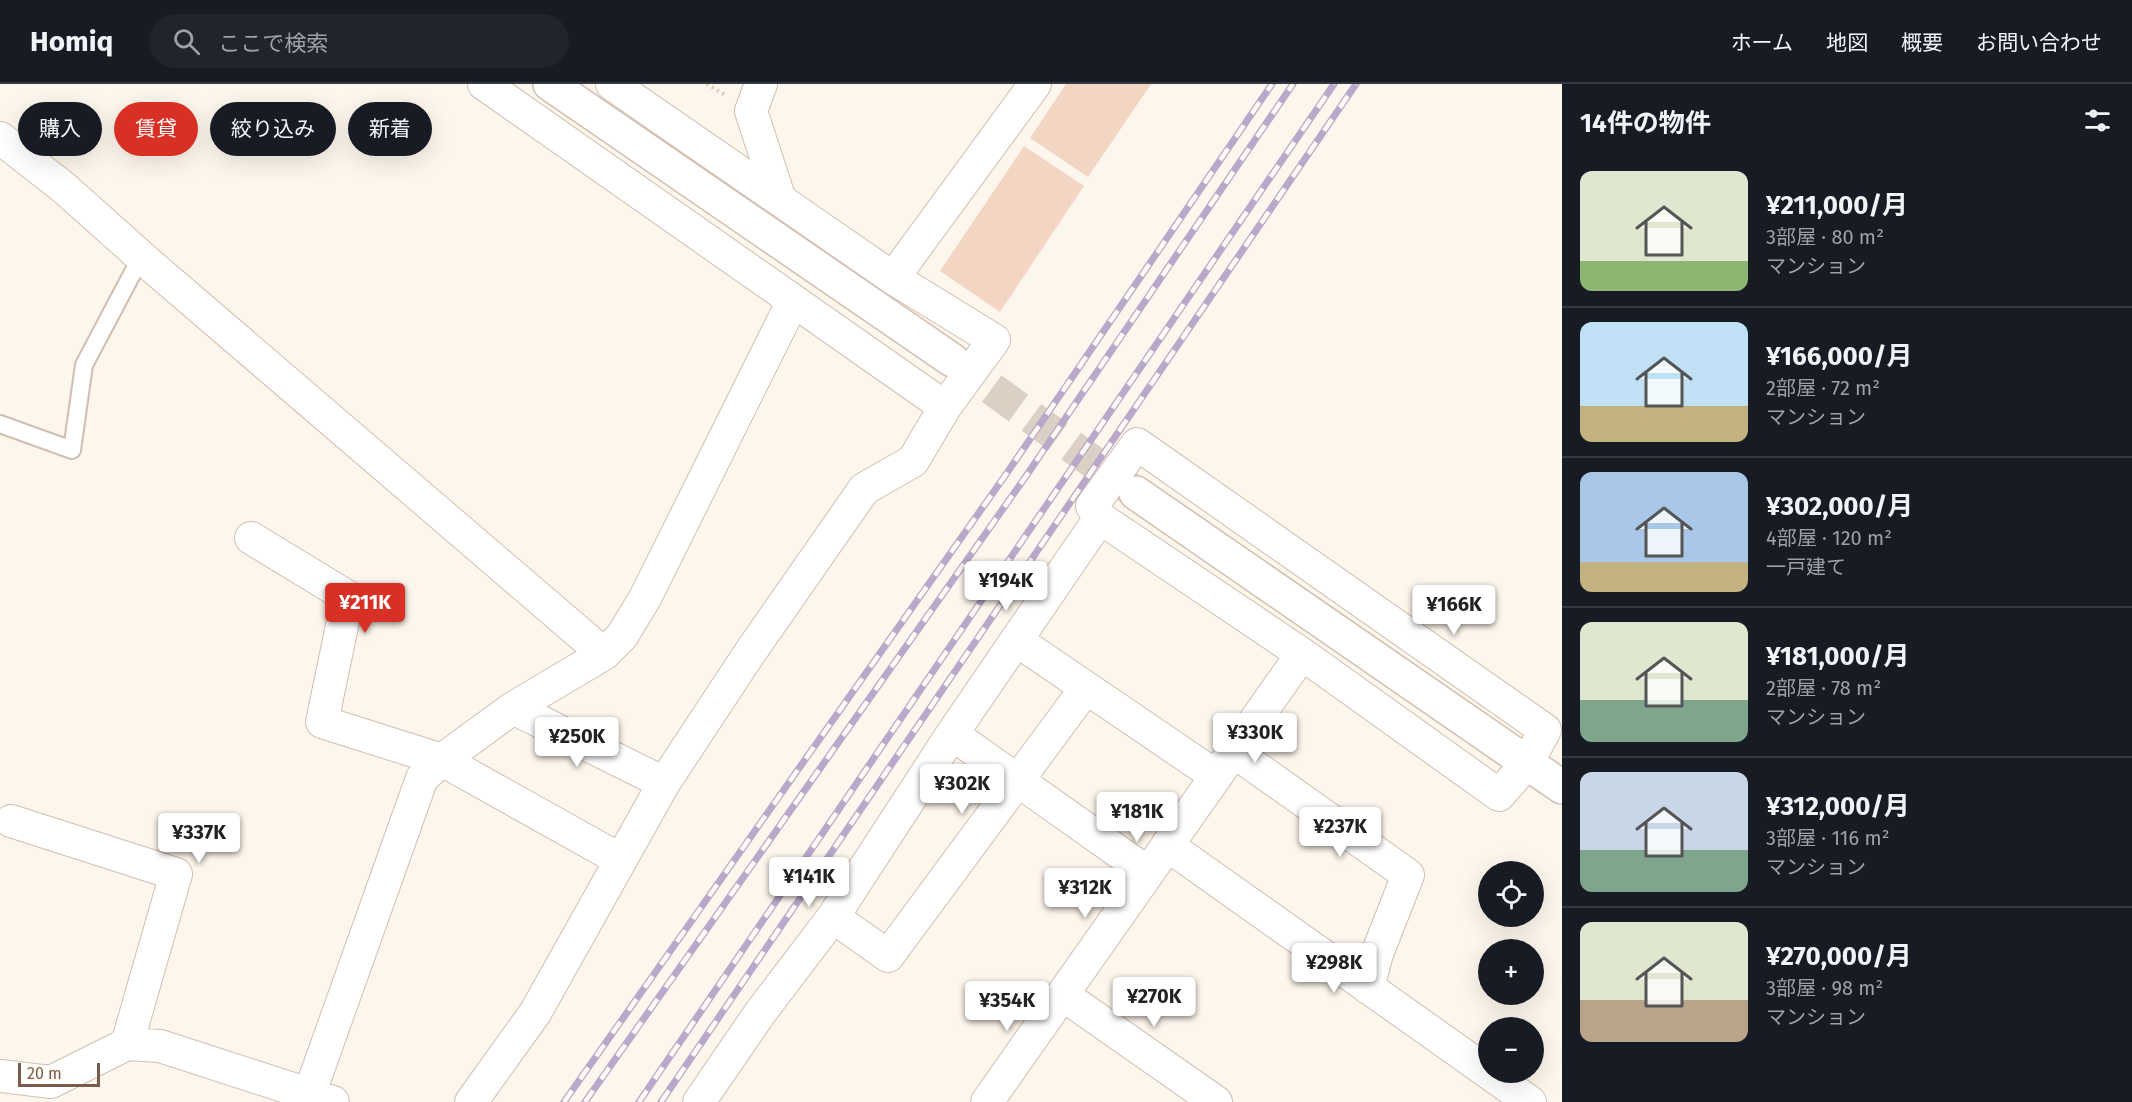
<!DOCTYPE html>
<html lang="ja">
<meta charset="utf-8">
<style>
:root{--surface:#171b24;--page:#20242c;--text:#f1f3f6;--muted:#9ea1a6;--line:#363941;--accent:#d93025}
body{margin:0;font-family:"Fira Sans","Noto Sans JP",sans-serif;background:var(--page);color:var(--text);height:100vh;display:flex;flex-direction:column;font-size:22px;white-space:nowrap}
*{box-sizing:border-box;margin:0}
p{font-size:20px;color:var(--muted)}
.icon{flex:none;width:33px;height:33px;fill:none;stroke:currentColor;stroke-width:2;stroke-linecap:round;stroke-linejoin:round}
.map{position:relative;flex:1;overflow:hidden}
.side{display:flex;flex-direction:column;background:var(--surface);width:570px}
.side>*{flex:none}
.banner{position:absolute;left:18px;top:18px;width:570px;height:54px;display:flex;gap:12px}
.fabs{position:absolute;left:1478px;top:777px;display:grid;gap:12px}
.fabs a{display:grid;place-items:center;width:66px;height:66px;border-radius:50%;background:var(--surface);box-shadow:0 6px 24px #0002;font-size:30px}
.scale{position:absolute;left:18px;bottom:15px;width:82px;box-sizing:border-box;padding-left:6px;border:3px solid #7a5c4d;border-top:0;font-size:16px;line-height:21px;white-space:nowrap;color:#7a5c4d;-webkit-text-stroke:4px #fffaf3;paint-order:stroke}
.price{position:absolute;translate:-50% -51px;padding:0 14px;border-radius:6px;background:#fff;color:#222;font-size:20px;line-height:39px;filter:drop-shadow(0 2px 3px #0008)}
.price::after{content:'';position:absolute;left:50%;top:36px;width:18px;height:14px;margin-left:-9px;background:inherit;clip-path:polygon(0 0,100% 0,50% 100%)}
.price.active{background:var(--accent);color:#fff}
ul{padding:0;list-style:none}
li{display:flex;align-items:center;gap:18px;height:150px;padding:0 18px}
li+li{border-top:2px solid var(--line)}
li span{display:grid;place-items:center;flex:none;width:168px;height:120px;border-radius:12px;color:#555}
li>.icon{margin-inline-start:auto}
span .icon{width:72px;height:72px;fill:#fffc;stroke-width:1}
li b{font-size:26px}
h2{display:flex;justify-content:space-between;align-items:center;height:72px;padding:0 18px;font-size:26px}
.chip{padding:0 21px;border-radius:27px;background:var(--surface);box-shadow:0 6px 24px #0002;font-size:21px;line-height:54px}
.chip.active{background:var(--accent);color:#fff}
header{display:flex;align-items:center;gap:36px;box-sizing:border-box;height:84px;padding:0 30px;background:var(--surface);border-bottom:2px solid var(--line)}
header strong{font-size:28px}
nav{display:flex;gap:33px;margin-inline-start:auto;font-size:21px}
.search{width:420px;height:54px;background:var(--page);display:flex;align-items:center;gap:15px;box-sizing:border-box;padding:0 21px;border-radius:33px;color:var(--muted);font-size:22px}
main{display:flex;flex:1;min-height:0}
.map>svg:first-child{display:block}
.building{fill:#f3d5c3}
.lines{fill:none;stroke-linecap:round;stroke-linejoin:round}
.tertiary-tunnel{stroke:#dcd0c4;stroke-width:33;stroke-dasharray:33 16;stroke-linecap:butt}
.service-casing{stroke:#d1beb0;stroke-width:20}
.minor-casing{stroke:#d1beb0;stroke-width:34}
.tertiary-casing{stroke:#d1beb0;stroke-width:36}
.path{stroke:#d9b8a5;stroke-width:4;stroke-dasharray:1.5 4.5;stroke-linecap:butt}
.service{stroke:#fff;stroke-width:16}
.minor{stroke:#fff;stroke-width:32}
.tertiary{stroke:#fff;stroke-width:33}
.rail-casing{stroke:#b9a8c9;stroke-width:7}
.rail{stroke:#fffaf3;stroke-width:4.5;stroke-dasharray:14;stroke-linecap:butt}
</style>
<header>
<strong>Homiq</strong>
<div class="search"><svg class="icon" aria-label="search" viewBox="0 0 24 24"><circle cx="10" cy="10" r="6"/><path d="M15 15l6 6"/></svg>ここで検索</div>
<nav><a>ホーム</a><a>地図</a><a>概要</a><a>お問い合わせ</a></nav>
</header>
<main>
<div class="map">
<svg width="1562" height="1018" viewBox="0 0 1562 1018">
<rect width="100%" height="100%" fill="#fdf6ec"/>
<!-- building -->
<path class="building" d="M1066,0H1151L1088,93L1030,54Z
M1024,62L1084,102L1000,228L940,187Z"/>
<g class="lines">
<!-- tertiary-tunnel -->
<path class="tertiary-tunnel" d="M952,276L1136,409"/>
<defs>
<path id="service" d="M0,340L72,366L84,281L141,173"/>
<path id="minor" d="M484,0L945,323L994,256L893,194L612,0
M761,0L751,27L780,116
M0,54L63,103L147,178L604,570
M893,194L1035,0
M1137,360L1545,646L1527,679L1499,711L1302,570L1100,434L1092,422Z
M251,454L348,513L322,638L442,676L619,775
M1016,556L1216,692
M513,624L664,699
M952,650L1147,788
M1233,667L1408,791L1377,870L1368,904
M11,737L176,790L127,960
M1167,761L1530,1018
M833,833L888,872L1086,604
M1063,911L1216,1018
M0,992L51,998L127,960L160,962L333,1018
M309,1011L422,694L442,676L513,624L604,570L622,552L645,514L793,217
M471,1018L535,929L664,699L749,570L864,405L913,377L945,323
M699,1018L760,929L833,833L952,650L1100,434
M987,1018L1302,570"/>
<path id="tertiary" d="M550,0L952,276
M1136,409L1562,703"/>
</defs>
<!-- service casing -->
<use href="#service" class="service-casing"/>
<!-- minor casing -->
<use href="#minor" class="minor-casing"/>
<!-- tertiary casing -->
<use href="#tertiary" class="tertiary-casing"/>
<!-- path -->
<path class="path" d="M707,0L727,12"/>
<!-- service -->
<use href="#service" class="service"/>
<!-- minor -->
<use href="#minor" class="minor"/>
<!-- tertiary -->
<use href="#tertiary" class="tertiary"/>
<defs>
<path id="rail" d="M564,1018L1009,386L1272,0
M585,1018L1024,395L1293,0
M639,1018L1334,0
M661,1018L1356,0"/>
</defs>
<!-- rail casing -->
<use href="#rail" class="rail-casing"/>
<!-- rail -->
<use href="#rail" class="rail"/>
</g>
</svg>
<div class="fabs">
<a><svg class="icon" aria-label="locate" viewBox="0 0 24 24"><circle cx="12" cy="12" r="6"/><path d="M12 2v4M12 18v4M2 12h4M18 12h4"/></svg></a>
<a>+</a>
<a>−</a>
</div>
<div class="scale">20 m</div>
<b class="price" style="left:1006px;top:528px">¥194K</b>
<b class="price active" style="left:365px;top:550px">¥211K</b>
<b class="price" style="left:1454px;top:552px">¥166K</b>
<b class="price" style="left:1255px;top:680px">¥330K</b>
<b class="price" style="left:577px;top:684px">¥250K</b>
<b class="price" style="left:962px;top:731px">¥302K</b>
<b class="price" style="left:1137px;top:759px">¥181K</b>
<b class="price" style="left:1340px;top:774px">¥237K</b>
<b class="price" style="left:199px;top:780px">¥337K</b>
<b class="price" style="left:809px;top:824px">¥141K</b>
<b class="price" style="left:1085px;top:835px">¥312K</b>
<b class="price" style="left:1334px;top:910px">¥298K</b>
<b class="price" style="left:1154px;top:944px">¥270K</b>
<b class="price" style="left:1007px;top:948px">¥354K</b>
<div class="banner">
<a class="chip">購入</a>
<a class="chip active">賃貸</a>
<a class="chip">絞り込み</a>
<a class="chip">新着</a>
</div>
</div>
<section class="side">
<h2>14件の物件<svg class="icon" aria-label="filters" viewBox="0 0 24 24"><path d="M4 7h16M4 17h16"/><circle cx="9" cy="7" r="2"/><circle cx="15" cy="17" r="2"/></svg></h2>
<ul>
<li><span style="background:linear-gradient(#dfe7d0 75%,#8fb573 0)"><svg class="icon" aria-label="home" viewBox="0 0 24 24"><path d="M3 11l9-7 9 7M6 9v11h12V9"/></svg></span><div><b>¥211,000/月</b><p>3部屋 · 80 m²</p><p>マンション</p></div></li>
<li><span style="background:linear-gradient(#bfe0f5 70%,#c2b280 0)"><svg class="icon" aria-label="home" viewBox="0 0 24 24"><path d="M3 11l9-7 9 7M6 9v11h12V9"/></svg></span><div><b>¥166,000/月</b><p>2部屋 · 72 m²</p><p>マンション</p></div></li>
<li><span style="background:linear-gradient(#a9c7e8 75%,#c2b280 0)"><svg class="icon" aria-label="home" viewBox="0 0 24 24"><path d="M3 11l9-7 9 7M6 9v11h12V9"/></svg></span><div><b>¥302,000/月</b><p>4部屋 · 120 m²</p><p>一戸建て</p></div></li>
<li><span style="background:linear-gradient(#dfe7d0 65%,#7fa58c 0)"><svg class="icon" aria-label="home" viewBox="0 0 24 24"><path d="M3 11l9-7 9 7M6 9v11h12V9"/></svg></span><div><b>¥181,000/月</b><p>2部屋 · 78 m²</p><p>マンション</p></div></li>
<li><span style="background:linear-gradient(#c9d6e8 65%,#7fa58c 0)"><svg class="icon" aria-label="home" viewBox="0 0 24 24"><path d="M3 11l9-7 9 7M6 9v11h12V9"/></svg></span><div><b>¥312,000/月</b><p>3部屋 · 116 m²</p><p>マンション</p></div></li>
<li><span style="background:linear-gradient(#dfe7d0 65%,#b9a48a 0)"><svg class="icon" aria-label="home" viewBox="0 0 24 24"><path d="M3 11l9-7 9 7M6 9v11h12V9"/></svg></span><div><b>¥270,000/月</b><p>3部屋 · 98 m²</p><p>マンション</p></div></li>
</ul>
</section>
</main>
